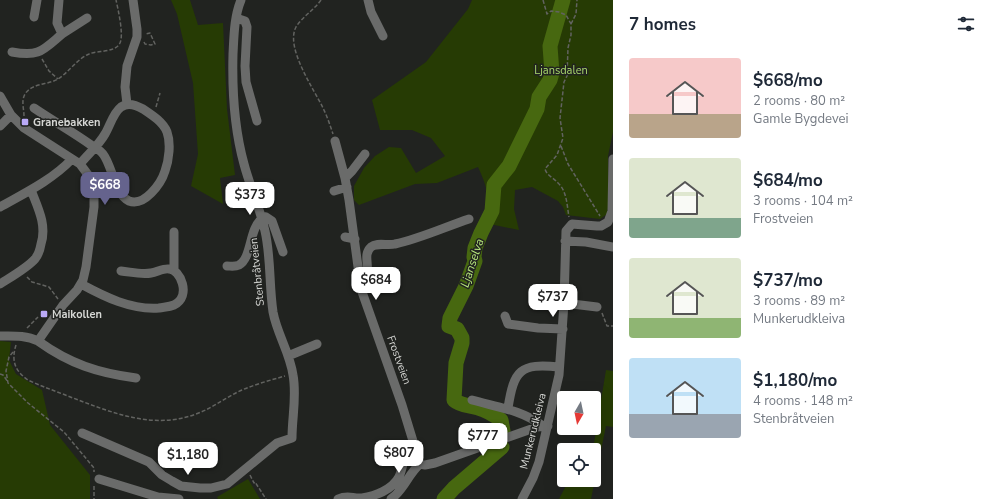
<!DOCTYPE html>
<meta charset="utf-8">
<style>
:root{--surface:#fff;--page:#f6f6f7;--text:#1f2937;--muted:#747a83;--accent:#65638d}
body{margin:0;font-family:"Nunito Sans",sans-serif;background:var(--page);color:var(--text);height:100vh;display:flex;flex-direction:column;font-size:15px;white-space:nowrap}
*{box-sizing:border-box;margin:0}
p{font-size:13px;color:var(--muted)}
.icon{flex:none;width:22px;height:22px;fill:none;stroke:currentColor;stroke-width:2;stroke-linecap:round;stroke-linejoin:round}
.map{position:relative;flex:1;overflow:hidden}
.details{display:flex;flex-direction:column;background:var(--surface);width:380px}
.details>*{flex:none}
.needle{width:26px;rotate:189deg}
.controls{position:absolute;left:557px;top:391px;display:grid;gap:8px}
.controls a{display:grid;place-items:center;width:44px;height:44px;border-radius:4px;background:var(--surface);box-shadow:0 4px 16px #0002;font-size:20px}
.price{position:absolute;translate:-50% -34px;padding:0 9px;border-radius:8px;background:#fff;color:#222;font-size:13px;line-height:26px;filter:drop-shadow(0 1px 2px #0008)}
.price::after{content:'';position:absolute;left:50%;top:24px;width:12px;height:9px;margin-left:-6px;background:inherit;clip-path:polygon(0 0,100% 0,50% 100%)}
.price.selected{background:var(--accent);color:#fff}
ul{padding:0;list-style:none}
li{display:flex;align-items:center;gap:12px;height:100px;padding:0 16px}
li span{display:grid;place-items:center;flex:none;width:112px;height:80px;border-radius:4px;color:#555}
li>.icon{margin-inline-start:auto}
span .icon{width:48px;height:48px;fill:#fffc;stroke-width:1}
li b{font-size:17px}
h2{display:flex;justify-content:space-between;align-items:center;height:48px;padding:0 16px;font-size:17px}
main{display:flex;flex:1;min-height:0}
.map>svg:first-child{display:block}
.green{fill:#263b04}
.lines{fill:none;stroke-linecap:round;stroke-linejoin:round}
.river{stroke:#476810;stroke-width:15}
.path{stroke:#626360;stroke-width:1.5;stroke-dasharray:4 2;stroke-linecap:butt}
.minor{stroke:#6a6b6a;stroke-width:9}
.poi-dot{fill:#baaaf7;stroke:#212320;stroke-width:1.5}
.labels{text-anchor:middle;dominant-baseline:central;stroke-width:3;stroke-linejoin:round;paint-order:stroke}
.park-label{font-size:11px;fill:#a9d86c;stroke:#212320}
.poi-label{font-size:11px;font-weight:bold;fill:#d6d7d4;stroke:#212320;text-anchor:start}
.street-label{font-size:11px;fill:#d6d7d4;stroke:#212320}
.water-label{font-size:12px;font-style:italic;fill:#baea7e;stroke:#212320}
</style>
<main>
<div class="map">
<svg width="613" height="499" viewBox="0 0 613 499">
<rect width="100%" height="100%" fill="#212320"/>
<!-- green -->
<path class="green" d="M171,0H190L198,25L223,23L227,109L235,175L220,178L223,204L191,186L198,154L193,83L177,14Z
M472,0H613V132L608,156L609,201L607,214L600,219L566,215L563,207L558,201L532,187L515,190L514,209L519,230L480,222C482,219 485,215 486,211C491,196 484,180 478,167L437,183L415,184L359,205L354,200V186L364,168L375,156L389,147L401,148L416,173L445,156L431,138L412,130H380L372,100L426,62L468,9Z
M0,341L11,342L9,360L16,374L42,390L50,425L90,475V499H0Z
M606,370L613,371V427L606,426L591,499H559L569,480H594V450H585L586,447L594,443Z
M248,479L260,499H218L217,497Z"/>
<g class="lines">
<!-- river -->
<path class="river" d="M503,431L501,420C494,415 486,410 478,408C469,405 461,406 454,400L456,363L462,343V338L457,329L449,326L450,318L466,286L475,261L474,257L475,248L481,233L492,211L494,185L509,166L537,109L539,97L550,80L552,73L550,46L563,0
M444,499L454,488L502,447"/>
<!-- path -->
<path class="path" d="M321,0C314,10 302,17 296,27C285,48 314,89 323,108C327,116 330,125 333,134
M543,0L547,14L551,11L559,12L566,15L571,24V35L568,48L567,76L564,82L560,118L563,138L557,155L545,169C547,176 554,178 558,183C567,191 567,206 569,217
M571,24L576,14L577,0
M144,42L145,44L151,45L155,44L150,33L146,34
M42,59L49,71L58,79
M156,107L160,93
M24,116C24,109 21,101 25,94C32,83 48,85 58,79C69,72 77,59 89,54C98,50 115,53 120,43C124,35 118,9 116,0
M561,146L568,164L600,216
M27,277L32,282L49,287L58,299
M602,313L607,326H613
M27,328L38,317
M16,345C11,361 15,371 28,380C43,387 58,392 73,398C113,413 154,430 196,414C213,408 226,397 242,390C256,384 271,380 285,376
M13,352L9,357L6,371L8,383L28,403L64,432L94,468V472
M0,374L3,375L8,382
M250,475L254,483L255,482L266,499
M94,486V499"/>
<!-- minor -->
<path class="minor" d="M368,0L371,12L383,36
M34,17L37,0
M236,18L245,21L247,27L245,66L246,82L257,121
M62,34L87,18
M12,52C39,57 42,51 62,34L57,23L59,0
M0,96L11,115L24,128L80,164L89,176L94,189V207L86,267L83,280L77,290L63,305L38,341C70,364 98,373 136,378
M127,104L125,87L127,66L137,37V29L133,0
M34,108C53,121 73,132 91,145C95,148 100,150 103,154C112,165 115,195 129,201C144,207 161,184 165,171C169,160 171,143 167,132C163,122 152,115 143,109C136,105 128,102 121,107C113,113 110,126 105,134C99,145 88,154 80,164
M0,126L11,115
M335,141L345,178L349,200L361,289L402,405L420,464
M345,178L352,171L365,154
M334,191L347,187
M0,207C25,193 52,180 72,159
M261,216L266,217L272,221L283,252
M345,237L355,239
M565,241L586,242L613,247
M227,266C231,266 235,267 239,265C252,258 249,228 262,219
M174,270V232
M359,279C376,272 360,257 371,247C377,242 388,246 395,244C419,239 445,227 469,219
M0,284C11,277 27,268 35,259C39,254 40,250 41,244C47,225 38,208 31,190
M81,284C105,297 131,310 159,308C164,307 169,307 174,305C192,296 180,269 169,269C164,268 157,272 151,273C142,275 131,272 121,271
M564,303L597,307
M505,316L508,324L538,328L563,329
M0,336C13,336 26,335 38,341
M288,356L317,344
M472,400C497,407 522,410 543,426
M508,408C514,370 520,363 559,367
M82,433L149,462L162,475L172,481L181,486L200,488H211L227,484L277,443L292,438C292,417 297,396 293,375C290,353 277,334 273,312C269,285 271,257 265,231C260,208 250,187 244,164C234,128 232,92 233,54C234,36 234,17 241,0
M99,479L158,497L179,499
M338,499C349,494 352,499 362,498C375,496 392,490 399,477C402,470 403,461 407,454L414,449
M391,499C405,489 408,474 420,464L425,465L435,463L537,427L548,426
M522,499L533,478L539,462L559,375L564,303L566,231L572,224L597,226H601L608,222L612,211L613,159"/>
</g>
<!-- markers -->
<g class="poi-dot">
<rect x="21" y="118" width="8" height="8" rx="2"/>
<rect x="40" y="310" width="8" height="8" rx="2"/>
</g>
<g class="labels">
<!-- park labels -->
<g class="park-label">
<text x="561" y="70">Ljansdalen</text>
</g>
<!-- poi labels -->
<g class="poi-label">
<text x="33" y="122">Granebakken</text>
<text x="52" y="314">Maikollen</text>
</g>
<!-- street labels -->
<g class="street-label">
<text transform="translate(257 272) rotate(-96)">Stenbråtveien</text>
<text transform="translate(399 360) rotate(70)">Frostveien</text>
<text transform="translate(533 431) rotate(-76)">Munkerudkleiva</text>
</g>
<!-- water labels -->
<g class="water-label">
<text transform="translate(472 263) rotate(-72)">Ljanselva</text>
</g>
</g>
</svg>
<div class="controls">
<a><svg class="needle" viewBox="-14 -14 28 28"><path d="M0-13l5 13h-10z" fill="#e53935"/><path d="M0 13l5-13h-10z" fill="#747a83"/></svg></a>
<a><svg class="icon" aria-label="locate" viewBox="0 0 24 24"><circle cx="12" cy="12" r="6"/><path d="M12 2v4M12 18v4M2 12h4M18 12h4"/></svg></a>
</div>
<b class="price selected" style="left:105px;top:206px">$668</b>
<b class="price" style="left:250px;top:216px">$373</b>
<b class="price" style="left:376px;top:301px">$684</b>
<b class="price" style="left:553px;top:318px">$737</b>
<b class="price" style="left:483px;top:457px">$777</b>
<b class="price" style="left:399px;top:474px">$807</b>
<b class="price" style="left:188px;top:476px">$1,180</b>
</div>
<section class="details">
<h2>7 homes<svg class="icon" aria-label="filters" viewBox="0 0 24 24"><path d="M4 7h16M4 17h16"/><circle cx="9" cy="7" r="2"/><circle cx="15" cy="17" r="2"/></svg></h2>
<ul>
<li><span style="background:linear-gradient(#f6c9c9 70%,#b9a48a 0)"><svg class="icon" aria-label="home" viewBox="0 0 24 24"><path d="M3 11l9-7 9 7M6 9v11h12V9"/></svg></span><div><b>$668/mo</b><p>2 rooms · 80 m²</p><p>Gamle Bygdevei</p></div></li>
<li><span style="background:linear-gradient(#dfe7d0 75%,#7fa58c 0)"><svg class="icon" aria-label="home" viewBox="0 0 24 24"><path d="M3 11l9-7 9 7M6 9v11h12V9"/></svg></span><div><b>$684/mo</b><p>3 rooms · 104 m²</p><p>Frostveien</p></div></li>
<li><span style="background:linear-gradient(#dfe7d0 75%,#8fb573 0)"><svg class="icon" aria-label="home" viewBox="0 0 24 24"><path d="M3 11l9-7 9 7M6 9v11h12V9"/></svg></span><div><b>$737/mo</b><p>3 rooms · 89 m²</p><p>Munkerudkleiva</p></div></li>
<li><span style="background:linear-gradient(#bfe0f5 70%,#9aa5b1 0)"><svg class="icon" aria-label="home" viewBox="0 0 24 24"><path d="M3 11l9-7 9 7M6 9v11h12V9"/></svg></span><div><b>$1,180/mo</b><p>4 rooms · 148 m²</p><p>Stenbråtveien</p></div></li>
</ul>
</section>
</main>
